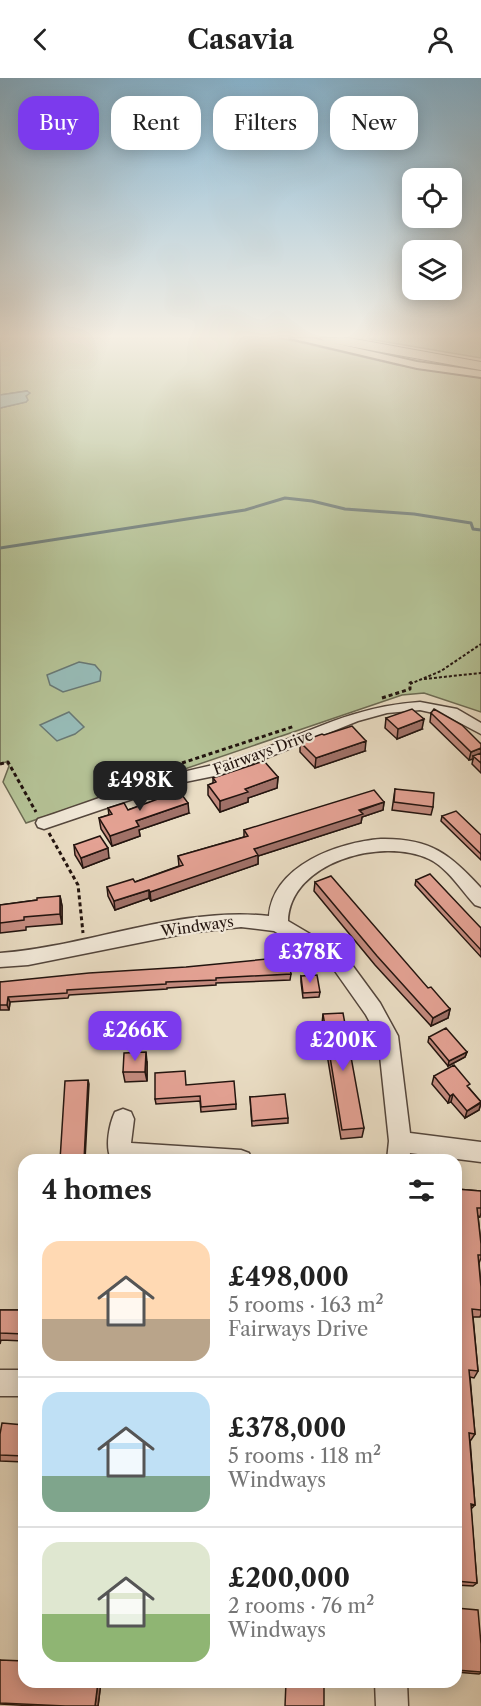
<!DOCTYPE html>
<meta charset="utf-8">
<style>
:root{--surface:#fff;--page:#f2f2f2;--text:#222;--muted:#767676;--line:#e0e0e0;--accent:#7c3aed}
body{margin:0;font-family:"Libre Caslon Text",serif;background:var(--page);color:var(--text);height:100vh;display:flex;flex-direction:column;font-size:22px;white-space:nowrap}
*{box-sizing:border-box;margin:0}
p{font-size:20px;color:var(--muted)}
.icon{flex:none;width:33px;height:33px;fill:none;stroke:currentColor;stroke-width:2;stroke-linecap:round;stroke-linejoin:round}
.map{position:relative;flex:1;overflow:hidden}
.side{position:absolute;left:18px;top:1076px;width:444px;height:534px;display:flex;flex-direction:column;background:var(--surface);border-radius:18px;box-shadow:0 3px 15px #0003}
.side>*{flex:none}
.guide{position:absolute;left:18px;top:18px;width:446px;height:54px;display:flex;gap:12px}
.controls{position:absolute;left:402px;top:90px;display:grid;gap:12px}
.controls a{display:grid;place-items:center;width:60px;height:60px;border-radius:12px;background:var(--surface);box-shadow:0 3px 15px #0003;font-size:30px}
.price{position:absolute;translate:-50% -51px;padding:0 14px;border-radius:12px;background:var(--accent);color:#fff;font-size:20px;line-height:39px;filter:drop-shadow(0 2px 3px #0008)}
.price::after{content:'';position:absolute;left:50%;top:36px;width:18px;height:14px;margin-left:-9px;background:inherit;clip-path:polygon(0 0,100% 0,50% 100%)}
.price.selected{background:#222;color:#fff}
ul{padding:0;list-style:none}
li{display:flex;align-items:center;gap:18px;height:150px;padding:0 24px}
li+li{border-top:2px solid var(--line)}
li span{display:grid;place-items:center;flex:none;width:168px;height:120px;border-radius:18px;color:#555}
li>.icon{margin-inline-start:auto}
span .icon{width:72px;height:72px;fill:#fffc;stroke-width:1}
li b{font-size:26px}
h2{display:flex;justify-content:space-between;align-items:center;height:72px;padding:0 24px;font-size:26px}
.pill{padding:0 21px;border-radius:18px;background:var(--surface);box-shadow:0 3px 15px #0003;font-size:21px;line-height:54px}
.pill.selected{background:var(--accent);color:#fff}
header{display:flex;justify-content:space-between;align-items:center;height:78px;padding:0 24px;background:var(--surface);font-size:27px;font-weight:700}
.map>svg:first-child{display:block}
.green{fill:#b4c195;stroke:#6c6a52;stroke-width:1.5}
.water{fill:#97bbb7;stroke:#697874;stroke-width:1.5}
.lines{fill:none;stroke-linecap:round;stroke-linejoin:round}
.stream{stroke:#697874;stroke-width:3}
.minor-casing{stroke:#54463c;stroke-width:3}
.major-casing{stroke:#23140f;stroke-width:4}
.highway-casing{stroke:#23140f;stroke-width:2}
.path-far1{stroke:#23140f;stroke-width:2;stroke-dasharray:3 2;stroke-linecap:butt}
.path{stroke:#23140f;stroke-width:3;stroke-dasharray:4 3;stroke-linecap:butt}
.minor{fill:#f1e8d8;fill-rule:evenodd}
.major{fill:#e9dcc3;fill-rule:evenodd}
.highway{fill:#e9dcc3;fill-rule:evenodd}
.wall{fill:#c48b7f;stroke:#23140f;stroke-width:1.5}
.shaded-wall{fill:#a07168;stroke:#23140f;stroke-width:1.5}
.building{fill:#e4a294;stroke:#23140f;stroke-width:1.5}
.labels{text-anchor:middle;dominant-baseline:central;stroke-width:4.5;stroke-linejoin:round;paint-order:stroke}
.street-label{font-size:15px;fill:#23140f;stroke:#f1e8d8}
</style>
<header><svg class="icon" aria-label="back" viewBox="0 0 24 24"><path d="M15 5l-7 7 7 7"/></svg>Casavia<svg class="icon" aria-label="person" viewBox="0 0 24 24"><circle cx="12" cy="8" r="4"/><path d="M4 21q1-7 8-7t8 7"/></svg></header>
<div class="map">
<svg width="481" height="1628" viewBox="0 0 481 1628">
<rect width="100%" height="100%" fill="#e9dcc3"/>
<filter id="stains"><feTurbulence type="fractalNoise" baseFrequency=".00333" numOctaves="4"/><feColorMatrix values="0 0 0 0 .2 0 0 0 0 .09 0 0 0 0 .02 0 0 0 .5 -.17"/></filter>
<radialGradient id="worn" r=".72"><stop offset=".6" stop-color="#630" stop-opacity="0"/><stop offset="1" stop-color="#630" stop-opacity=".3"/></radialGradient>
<!-- green -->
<path class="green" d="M0,260H281L397,287L481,300V634L424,615L402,617L26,745L3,704L9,688L6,684L0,686V330L26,324L27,313L0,317Z
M481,260V280L369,261V260Z"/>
<!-- water -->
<path class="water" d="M27,313L30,315L26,318L28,322L26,324L0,330V317Z
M79,584L95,587L101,594L100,603L63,614L50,607L47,597Z
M69,634L84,649L75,656L57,663L40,647Z"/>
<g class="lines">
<!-- stream -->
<path class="stream" d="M0,470L245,432L285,420L312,423L345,431L414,436L471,445L473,451L481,452"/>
<defs>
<path id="minor" d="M420,624L457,631L481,645V656L447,638L420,632L387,635L358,643L229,695L180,705L44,751L38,749L36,745L38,741C81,727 124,710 168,698C191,691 215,688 238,680C304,658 347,629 420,624Z
M381,761C430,760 450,776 481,810V829L475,827C461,812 448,790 429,781C382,759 290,784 288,843L344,876L380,925L398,958L410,1055L481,1064V1084L410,1075L409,1082H387L389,1063L378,959L366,937L330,886L274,853L241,849L188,855L28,887L0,889V875C90,868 179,828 269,838C273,787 339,764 381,761Z
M123,1031L131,1034L134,1041L131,1065L241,1072L249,1075L252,1082L111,1081C105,1069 109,1047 115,1034Z
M0,1292H24V1318H0Z
M375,1604H407L408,1628H376Z"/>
<path id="major" d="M290,260H312L417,284L481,293V299L417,290Z"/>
<path id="highway" d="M320,260H349L481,284V292L326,264Z"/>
</defs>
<!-- minor casing -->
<use href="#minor" class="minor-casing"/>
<!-- major casing -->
<use href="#major" class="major-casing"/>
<!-- highway casing -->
<use href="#highway" class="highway-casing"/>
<!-- path-far1 -->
<path class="path-far1" d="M424,601L481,595
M410,606L441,593L481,566"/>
<!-- path -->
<path class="path" d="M382,620L410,611V605L412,604
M182,685L295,648
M0,686L8,684L36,734
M49,755L78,807L83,855"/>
<!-- minor -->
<use href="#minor" class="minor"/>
<!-- major -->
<use href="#major" class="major"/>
<!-- highway -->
<use href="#highway" class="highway"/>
</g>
<!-- wall -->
<path class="wall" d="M431,635L481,666V695L472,686L473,681L469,682L430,644Z
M386,640L422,651L397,661L385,650Z
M324,657L365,673L315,690L300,674V664Z
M278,699L277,710L248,720V724L220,734L208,717V707L213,705V700Z
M395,711L433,729L431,737L392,732Z
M155,718L189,735L139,752L140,758L112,768L101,751L99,740L109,737L108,730L128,732L156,722Z
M384,724L383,732L362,739L361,745L258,778V786L151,823L149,820L115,832L108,818L107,809L135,804L179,788L178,778L244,759V752Z
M442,738L481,757V782L441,743Z
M74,767L109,780L83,790L75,777Z
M416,802L481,850V879L415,807Z
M315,804L450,931L448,940L431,948L375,887L314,813Z
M60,818L62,828V846L26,849V852L0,855V827L37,822Z
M291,896L290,902L216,905V907L167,910V911L69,917L68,920L10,924L9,932H0V904Z
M301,898L320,914L319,919L303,920L301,904Z
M323,936L364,1050L362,1059L341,1061L322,946Z
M429,959L467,974L465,979L448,988L428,964Z
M147,984V1003L125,1004L123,994Z
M434,998L469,1010L481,1024L479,1032L465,1040L451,1024L448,1025L432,1006Z
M186,1007L236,1026V1031L201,1034L200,1023L156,1026L155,1021Z
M250,1019L288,1040V1045L252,1048Z
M456,1111L481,1113V1135L480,1139L478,1138L481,1166V1180L479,1185L481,1209V1236L480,1239H473L478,1293L474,1300L470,1299L475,1356L471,1362H470L475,1427L471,1431L477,1505L473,1508L456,1507Z
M0,1232H24V1263L1,1262L0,1266Z
M24,1347V1384L0,1383V1356Z
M456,1530L481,1566V1595L479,1596L456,1594Z
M0,1582L24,1604H101L98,1628H35L0,1626Z"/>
<!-- shaded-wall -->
<path class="shaded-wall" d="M424,641L422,651L397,661L398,651Z
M366,663L365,673L315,690L316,680Z
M481,670V678H473V681L469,682L471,674Z
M278,699L277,710L248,720V724L220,734V723L245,711Z
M384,724L383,732L362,739L361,745L258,778V786L151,823L150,814L254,771Z
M188,725L189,735L139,752L140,758L112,768L110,758L136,743Z
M108,770L109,780L83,790L81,780Z
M149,812V820L115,832L114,823Z
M60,818L62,828V846L60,836Z
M8,919L10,924L9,932L7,927Z
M450,931L448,940L431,948L433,940Z
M146,974L147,984V1003L145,994Z
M467,974L465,979L448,988L449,983Z
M88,1002L89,1006L85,1082H84Z
M453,1016L451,1024L448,1025L450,1018Z
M481,1025L479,1032L465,1040L467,1033Z
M98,1604H101L98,1628H95Z"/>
<!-- building -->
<path class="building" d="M412,631L424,641L398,651L386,640Z
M434,631L462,647L481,666V670L471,674L431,635Z
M352,648L366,663L316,680L300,664L322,656L324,657Z
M481,675V685L473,678Z
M264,683L278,699L245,711L248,714L220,723L208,707L216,704L213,700Z
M177,710L188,725L136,743L139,748L110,758L99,740L112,736L108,730L124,725L128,732L158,721L155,718Z
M395,711L434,715L433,729L394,724Z
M374,712L384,724L359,732L363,736L254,771L258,777L150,814L149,812L114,823L107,809L133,801L135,804L183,787L178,778L248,758L244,752Z
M456,733L481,757V776L442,738Z
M100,758L108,770L81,780L74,767Z
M430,796L481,850V872L416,802Z
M331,798L428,910L431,909L450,931L433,940L377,878L315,804Z
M60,818V836L24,839V842L0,845V827L37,822V820Z
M288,879L291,896L216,900V902L166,904V906L67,912V915L8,919L7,927H0V904L89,895L186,889Z
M317,897L320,914L303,915L301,898Z
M343,935L364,1050L342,1052L323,936Z
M446,950L467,974L449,983L429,959Z
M146,974L145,994H123L124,975Z
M454,987L470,1006L467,1008L481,1024L467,1033L453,1016L450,1018L434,998Z
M185,993L186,1007L234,1003L236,1026L201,1029L200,1018L155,1021V995Z
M88,1002L84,1082H60L65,1003Z
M285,1016L288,1040L252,1043L250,1019Z
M456,1111L481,1113V1130H477L481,1166V1177H478L481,1209V1232L472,1231L478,1293L469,1292L475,1356L469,1355L475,1427L471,1426L477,1505L456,1503Z
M0,1232H24V1256L0,1255Z
M2,1345L24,1347V1378L0,1377V1356Z
M456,1530L478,1532L481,1566V1594L456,1592Z
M0,1582L24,1583V1604H98L95,1628H65L0,1625Z
M286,1604H324V1628H285Z"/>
<!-- sky -->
<linearGradient id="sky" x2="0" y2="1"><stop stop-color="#87b7d4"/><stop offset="0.53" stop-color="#f5efe4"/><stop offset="1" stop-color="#f5efe4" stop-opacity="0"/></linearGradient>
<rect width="481" height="488" fill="url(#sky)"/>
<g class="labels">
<!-- street labels -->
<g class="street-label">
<text transform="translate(263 674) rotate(-20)">Fairways Drive</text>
<text transform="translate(197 848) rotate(-8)">Windways</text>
</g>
</g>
<rect width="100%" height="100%" filter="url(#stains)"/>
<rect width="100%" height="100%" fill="url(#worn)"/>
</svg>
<div class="controls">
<a><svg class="icon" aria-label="locate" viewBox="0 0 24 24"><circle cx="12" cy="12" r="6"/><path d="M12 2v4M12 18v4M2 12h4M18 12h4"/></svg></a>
<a><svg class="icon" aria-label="layers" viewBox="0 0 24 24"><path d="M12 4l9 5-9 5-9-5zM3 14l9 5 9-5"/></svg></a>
</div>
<b class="price selected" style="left:140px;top:734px">£498K</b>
<b class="price" style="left:310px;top:906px">£378K</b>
<b class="price" style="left:135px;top:984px">£266K</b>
<b class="price" style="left:343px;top:994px">£200K</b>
<div class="guide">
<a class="pill selected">Buy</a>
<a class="pill">Rent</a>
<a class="pill">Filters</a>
<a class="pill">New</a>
</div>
<section class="side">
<h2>4 homes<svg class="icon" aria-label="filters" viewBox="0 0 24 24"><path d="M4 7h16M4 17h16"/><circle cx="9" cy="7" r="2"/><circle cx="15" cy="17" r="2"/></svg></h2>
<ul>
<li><span style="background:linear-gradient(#ffd9b3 65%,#b9a48a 0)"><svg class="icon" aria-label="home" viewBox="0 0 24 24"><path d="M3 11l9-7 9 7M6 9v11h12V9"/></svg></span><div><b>£498,000</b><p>5 rooms · 163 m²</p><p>Fairways Drive</p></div></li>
<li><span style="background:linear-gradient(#bfe0f5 70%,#7fa58c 0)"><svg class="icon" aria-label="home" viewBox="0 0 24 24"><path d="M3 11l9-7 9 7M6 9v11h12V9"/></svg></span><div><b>£378,000</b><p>5 rooms · 118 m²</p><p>Windways</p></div></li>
<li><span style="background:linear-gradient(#dfe7d0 60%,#8fb573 0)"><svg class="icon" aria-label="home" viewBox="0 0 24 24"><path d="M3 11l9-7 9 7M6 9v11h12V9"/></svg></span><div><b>£200,000</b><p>2 rooms · 76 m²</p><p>Windways</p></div></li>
</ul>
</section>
</div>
